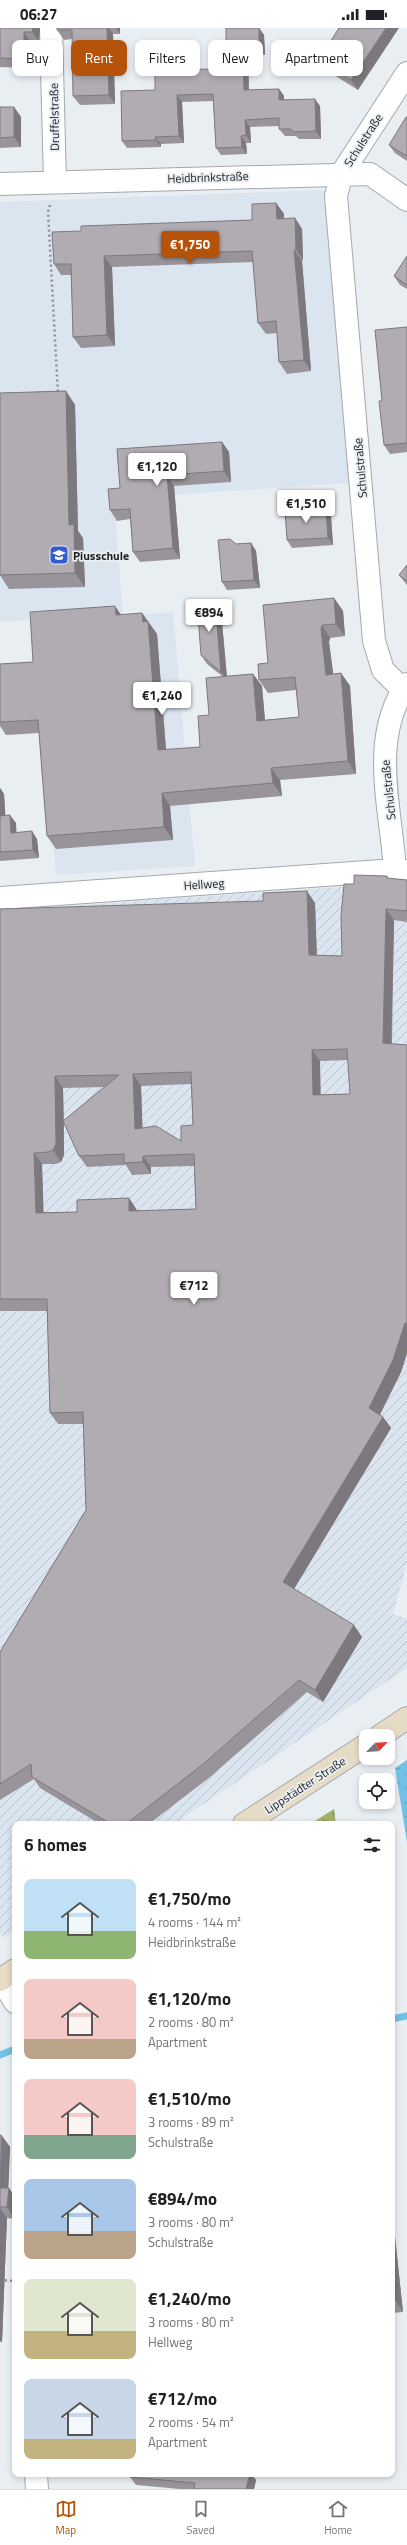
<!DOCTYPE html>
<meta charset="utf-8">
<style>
:root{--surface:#fff;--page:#f2f2f2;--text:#202124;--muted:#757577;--line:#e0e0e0;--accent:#b45309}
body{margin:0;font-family:"Titillium Web",sans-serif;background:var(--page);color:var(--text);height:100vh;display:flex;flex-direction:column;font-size:15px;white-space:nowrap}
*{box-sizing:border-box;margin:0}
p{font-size:13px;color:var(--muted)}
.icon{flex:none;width:22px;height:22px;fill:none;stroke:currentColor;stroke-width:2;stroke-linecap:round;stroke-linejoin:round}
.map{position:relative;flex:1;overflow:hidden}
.side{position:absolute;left:12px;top:1793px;width:383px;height:656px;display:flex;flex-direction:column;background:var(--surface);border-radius:8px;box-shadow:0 2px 6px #0003}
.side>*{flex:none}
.banner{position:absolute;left:12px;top:12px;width:383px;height:36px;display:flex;gap:8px}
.needle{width:26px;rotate:65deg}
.fabs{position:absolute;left:359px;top:1701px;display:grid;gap:8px}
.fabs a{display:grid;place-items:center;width:36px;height:36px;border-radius:8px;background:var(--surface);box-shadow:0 2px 6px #0003;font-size:20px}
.price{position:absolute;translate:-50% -34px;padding:0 9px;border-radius:4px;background:#fff;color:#222;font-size:13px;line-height:26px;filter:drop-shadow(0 1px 2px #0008)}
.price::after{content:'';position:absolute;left:50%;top:24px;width:12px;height:9px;margin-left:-6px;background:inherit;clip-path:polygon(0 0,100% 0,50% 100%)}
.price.current{background:var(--accent);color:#fff}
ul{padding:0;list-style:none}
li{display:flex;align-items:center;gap:12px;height:100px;padding:0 12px}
li span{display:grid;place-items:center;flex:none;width:112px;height:80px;border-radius:8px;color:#555}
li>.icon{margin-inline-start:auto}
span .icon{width:48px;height:48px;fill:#fffc;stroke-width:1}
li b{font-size:17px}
h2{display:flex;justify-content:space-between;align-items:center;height:48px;padding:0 12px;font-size:17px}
.tag{padding:0 14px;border-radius:8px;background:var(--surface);box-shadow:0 2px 6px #0003;font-size:14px;line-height:36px}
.tag.current{background:var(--accent);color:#fff}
.status{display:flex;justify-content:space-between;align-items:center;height:28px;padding:0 20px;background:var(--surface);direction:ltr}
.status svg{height:11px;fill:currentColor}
.tabs{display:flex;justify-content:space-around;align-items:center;height:56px;border-top:1px solid var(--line);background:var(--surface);font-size:11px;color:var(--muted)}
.tabs a{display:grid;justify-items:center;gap:2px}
.tabs .current{color:var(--accent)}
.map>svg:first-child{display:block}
.built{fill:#dae5f0}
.industrial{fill:url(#industrial-furrows)}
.forest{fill:url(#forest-firs)}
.water{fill:url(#water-ripples)}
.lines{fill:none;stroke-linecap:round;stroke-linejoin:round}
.stream{stroke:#71c0e5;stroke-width:7}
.street-casing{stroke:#a4a8ae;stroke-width:24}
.secondary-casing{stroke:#a4a8ae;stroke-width:24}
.path{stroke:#8b8f92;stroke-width:2.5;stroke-dasharray:2 3;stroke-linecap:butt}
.street{stroke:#fff;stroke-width:22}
.secondary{stroke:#e6dbc4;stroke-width:22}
.wall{fill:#989499;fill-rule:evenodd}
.shaded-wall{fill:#7c787d}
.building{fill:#b1acb2;stroke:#7c787d;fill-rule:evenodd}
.labels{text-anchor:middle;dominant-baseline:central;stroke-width:3.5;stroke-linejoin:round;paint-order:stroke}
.street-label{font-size:12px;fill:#1e2021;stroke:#e9eef3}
.poi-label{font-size:12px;font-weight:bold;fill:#1e2021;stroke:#e9eef3;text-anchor:start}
</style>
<div class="status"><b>06:27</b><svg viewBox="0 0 49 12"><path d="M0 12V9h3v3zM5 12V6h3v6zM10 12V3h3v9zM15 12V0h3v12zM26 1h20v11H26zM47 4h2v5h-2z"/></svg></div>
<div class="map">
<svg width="407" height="2461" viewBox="0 0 407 2461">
<defs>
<pattern id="industrial-furrows" width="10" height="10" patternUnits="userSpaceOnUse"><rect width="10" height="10" fill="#dae5f0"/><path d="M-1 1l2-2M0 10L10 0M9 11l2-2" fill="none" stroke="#bbc4ce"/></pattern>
<pattern id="forest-firs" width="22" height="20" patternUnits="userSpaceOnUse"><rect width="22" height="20" fill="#a1b26d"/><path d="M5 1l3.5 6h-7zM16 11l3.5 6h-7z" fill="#839059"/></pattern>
<pattern id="water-ripples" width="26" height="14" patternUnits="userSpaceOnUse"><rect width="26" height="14" fill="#71c0e5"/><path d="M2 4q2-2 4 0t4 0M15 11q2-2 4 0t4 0" fill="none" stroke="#5c9cb9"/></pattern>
</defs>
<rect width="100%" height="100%" fill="#e9eef3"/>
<!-- built -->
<path class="built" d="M325,162L349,455L114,471L123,589L173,584L195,838L56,847L34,591L0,594V174Z"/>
<!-- industrial -->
<path class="industrial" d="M381,856L407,859V1535L393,1586L407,1591V1640L174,1796H15V1903L5,1910L0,1906V883Z"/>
<!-- forest -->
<path class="forest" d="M334,1781L336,1796H310Z"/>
<!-- water -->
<path class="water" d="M407,1732V1814L395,1740Z"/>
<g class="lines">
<!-- stream -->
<path class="stream" d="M392,1991L407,1988
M0,2027L15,2021"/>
<defs>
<path id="street" d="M51,0L55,154
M0,156L370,146L407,172
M403,662L383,642L374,613L336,168L342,145L407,45
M395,842C391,780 369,710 407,656
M0,870L395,842L407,843
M1,1951L15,1974
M36,2446L37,2461"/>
<path id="secondary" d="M380,1708L407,1690
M244,1796L366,1717
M0,1952L15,1942"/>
</defs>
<!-- street casing -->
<use href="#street" class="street-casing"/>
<!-- secondary casing -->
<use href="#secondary" class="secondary-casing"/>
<!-- path -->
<path class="path" d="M50,177L48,184L58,366
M0,2252L15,2253"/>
<!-- street -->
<use href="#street" class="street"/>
<!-- secondary -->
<use href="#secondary" class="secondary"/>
</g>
<!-- wall -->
<path class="wall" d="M0,0H40L39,13H30L31,40L0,39Z
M57,0H120V6H113L115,76L80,77L73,68L72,11L64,12L57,2Z
M259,0L264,7L265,27H248L249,62L279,61L284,68V72L320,78L321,111H299L296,108H285L279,101V98L250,99L251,115H246L247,126L221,127L216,120L213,73L182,74L184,115L161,116V119L127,120L122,113L155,62L214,41L226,16Z
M339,0L358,62L326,42L319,32Z
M0,79H14L21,89V119L0,120Z
M407,89V133L395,125L389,117Z
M276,175L284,186V191L295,190L302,201L303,232L302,233L311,343L287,346L279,334L277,305L266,306L258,295L253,234L112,239L115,318L81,320L73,309L71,247H61L54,236L81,203L252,192Z
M407,228V261L400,257L394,248Z
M407,299V424L390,426L384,417L382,373Z
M66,363L75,377L78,503L83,510L85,559L9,561L0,547V365Z
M222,414L229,424L231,454L174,458L180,531L140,534L133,524L130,491L117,493L110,482L120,460Z
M331,488L333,517L292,520L287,512Z
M251,515L256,523L260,560L227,562L222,554L236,516Z
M407,537V557L406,556L399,547Z
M334,570L343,583L345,608L330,610L329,614L333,646L341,645L350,658L356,746L280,752L282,768L170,778L173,812L56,821L47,808L39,705L6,707L0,698V636L33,634L121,587L142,585L157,606L166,722L200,719L209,687L222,648L207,636L201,627L215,574L221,583L227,648L253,646L262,658L265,692L299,689L296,662L268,665L259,652L268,635Z
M0,760L4,766L5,788L16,795V804L37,811L39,830L0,833Z
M387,848L389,851L407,852V894L394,892L392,1016L407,1017V1325L401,1344L380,1387L383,1389L391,1400L294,1561L362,1609L323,1674L307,1664L210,1749L149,1796H100L40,1760L34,1751L0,1772V1624L86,1482L83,1396H58L50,1385L47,1283H0V881L315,875L317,927L342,928L354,856ZM348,1032L350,1066L320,1067V1033ZM191,1056L193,1097L181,1113L142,1100L141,1058ZM104,1059L64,1093L63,1060ZM64,1095L79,1128L87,1139L126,1137L132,1147L151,1146V1139L194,1138L196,1181L137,1183L129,1170L77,1184H43L42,1136H56L61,1134L64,1127Z
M0,2107L2,2108L10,2119L8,2160L15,2191L7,2190L2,2314H0Z
M392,2205L395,2209L403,2284L392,2285Z
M230,2446H251L256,2452L254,2461H180L136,2457L130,2449L229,2448Z"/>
<!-- shaded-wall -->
<path class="shaded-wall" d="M33,0H40L39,13L32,4Z
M107,0H109L113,6L115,76L109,67Z
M116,0H120V6Z
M259,0L264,7L265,27L259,19Z
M386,0H399L358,62L351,52Z
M24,4L30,13L31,40L24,31Z
M243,20L248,27L249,69L244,62Z
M279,61L284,68V79L279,72Z
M177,67L182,74L184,115L179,108Z
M315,71L320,78L321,111L316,103Z
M14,79L21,89V119L14,109Z
M245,92L250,99L251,115L246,107Z
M241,108L246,115L247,126L242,119Z
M155,109L161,116V119L156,112Z
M276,175L284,186V202L277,191Z
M295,190L302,201L303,232L296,221Z
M294,222L302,233L311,343L304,332Z
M104,228L112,239L115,318L107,307Z
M66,363L75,377L78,503L83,510L85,559L75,545L69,497Z
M222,414L229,424L231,454L224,443Z
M167,447L174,458L180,531L173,520Z
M326,481L331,488L333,517L328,510Z
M251,515L256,523L260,560L254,552Z
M334,570L343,583L345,608L336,596Z
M215,574L221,583L227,652L221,644Z
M115,578L124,591L116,587Z
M142,585L157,606L167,735L158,722Z
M322,597L330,610L329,614L335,659L326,647L321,601Z
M341,645L350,658L356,746L348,733Z
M253,646L262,658L266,705L257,693Z
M271,740L280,752L282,768L273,755Z
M0,760L4,766L6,796L0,788Z
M162,765L170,778L173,812L164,799Z
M10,787L16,795L17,813L11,805Z
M32,803L37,811L39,830L33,822Z
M307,863L315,875L317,939L309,927Z
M386,881L394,892L391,1027L383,1015Z
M312,1022L320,1033L321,1078L313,1067Z
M133,1046L141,1058L143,1113L135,1101Z
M55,1048L63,1060L64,1127L61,1134L53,1122Z
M34,1125L42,1136L44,1196L36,1185Z
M143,1128L151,1139V1146L143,1134Z
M129,1170L137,1182V1194L129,1183Z
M405,1295L407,1298V1325L401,1344L377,1392L369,1380Z
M383,1389L391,1400L291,1566L283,1554Z
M354,1597L362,1609L323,1674L315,1662Z
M2,2108L10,2119L8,2167L9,2160L15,2169V2191L7,2179L0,2160Z
M0,2180L7,2190L2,2314L0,2312Z
M392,2205L395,2209L403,2284L395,2272L392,2246Z
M250,2446H251L256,2452L254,2461H247L246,2460Z"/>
<!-- building -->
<path class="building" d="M0,0H33L32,4H24V31L0,30Z
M57,0H107L109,67L73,68L72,2H57Z
M226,0H259V19L243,20L244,62L279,61V72L315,71L316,103L294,104L291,101H279V90L245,92L246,107L241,108L242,119L216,120L213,66L177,67L179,108L155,109L156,112L122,113L121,63L155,62V42L214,41L213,16H226Z
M339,0H386L351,52L319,32Z
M0,79H14V109L0,110Z
M406,89H407V128L389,117Z
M276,175L277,191L295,190L296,221L294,222L304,332L279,334L276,293L258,295L252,223L104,228L107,307L73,309L71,236H54L52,204L81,203V198L252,192V176Z
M407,228V257L394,248Z
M407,299V415L384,417L379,373H382L375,302Z
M66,363L69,497L74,496L75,545L0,547V365Z
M222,414L224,443L167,447L173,520L133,524L130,481L110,482L108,461L120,460L117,421Z
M326,481L328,510L287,512L285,483Z
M230,511L236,516L251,515L254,552L222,554L218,512Z
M407,537V553L399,547Z
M334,570L336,596L322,597L321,601L326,647L341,645L348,733L271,740L273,755L162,765L164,799L47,808L38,692L0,694V636L33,634L30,584L115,578L116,587L142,585L143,594L148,593L158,722L200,719L198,688L209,687L206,650L253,646L257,693L299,689L295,649L259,652L258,636L268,635L263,577Z
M215,574L221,644L201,627L197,575Z
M0,782V788L10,787L11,805L32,803L33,822L0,824Z
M354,847L387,848V850L407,852V883L386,881L383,1015L407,1017V1296L405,1295L393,1332L369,1380L383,1389L283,1554L354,1597L315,1662L299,1652L202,1737L126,1796H111L32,1749L31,1736L0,1756V1624L86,1482L83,1384L50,1385L47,1271H0V881L263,873V865L307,863L309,927L342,928L341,888L344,856H354ZM347,1021L350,1066L313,1067L312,1022ZM191,1044L193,1097L181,1098V1113L156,1098L135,1101L133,1046ZM119,1047L63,1093L79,1128L124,1126V1135L143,1134V1128L194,1126L196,1181L129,1183V1170L77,1172V1184L36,1185L34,1125L48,1124L53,1122L56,1116L55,1048Z
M0,2107L2,2108L0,2158Z
M0,2160H9L7,2179H0Z
M392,2246L395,2272H392Z
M131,2446H222L229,2448L230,2446H250L246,2460L252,2461H194L195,2455L130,2449Z"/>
<!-- icons -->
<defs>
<symbol id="school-square" viewBox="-11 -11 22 22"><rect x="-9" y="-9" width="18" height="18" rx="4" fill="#305ece" stroke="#e9eef3"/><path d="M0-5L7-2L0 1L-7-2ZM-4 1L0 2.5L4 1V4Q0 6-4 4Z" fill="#fff"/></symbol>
</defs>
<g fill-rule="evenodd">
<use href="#school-square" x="48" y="516" width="22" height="22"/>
</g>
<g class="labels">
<!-- street labels -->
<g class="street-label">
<text transform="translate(54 89) rotate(-91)">Druffelstraße</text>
<text transform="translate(363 112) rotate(-57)">Schulstraße</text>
<text transform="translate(208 149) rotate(-2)">Heidbrinkstraße</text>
<text transform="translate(360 440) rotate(-95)">Schulstraße</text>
<text transform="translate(388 762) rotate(-96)">Schulstraße</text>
<text transform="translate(204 856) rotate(-4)">Hellweg</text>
<text transform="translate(305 1757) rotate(-33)">Lippstädter Straße</text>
</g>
<!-- poi labels -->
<g class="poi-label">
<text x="73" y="527">Piusschule</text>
</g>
</g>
</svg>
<div class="fabs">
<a><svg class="needle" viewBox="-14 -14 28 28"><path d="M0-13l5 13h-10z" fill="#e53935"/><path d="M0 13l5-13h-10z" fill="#757577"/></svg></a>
<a><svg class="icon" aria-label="locate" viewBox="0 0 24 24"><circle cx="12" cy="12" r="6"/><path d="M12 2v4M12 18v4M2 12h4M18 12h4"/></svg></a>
</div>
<b class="price current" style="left:190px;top:237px">€1,750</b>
<b class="price" style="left:157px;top:459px">€1,120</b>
<b class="price" style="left:306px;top:496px">€1,510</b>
<b class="price" style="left:209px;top:605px">€894</b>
<b class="price" style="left:162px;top:688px">€1,240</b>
<b class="price" style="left:194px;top:1278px">€712</b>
<div class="banner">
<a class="tag">Buy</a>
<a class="tag current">Rent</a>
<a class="tag">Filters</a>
<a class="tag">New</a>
<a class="tag">Apartment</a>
</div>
<section class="side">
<h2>6 homes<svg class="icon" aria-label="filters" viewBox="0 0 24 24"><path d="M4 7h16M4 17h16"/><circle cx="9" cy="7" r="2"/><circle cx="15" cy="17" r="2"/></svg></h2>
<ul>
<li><span style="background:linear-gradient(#bfe0f5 65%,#8fb573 0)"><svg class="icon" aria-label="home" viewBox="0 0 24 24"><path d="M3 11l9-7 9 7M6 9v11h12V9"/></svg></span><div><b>€1,750/mo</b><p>4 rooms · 144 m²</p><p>Heidbrinkstraße</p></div></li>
<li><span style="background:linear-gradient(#f6c9c9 75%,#b9a48a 0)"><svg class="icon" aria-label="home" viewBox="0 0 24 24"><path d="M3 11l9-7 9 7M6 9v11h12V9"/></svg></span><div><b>€1,120/mo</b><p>2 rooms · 80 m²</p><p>Apartment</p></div></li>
<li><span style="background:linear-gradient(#f6c9c9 70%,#7fa58c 0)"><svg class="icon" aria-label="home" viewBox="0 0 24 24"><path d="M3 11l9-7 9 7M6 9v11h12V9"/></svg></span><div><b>€1,510/mo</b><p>3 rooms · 89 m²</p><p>Schulstraße</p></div></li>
<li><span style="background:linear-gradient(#a9c7e8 65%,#b9a48a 0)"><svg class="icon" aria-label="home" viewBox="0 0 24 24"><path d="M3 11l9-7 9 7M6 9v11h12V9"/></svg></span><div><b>€894/mo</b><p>3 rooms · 80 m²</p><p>Schulstraße</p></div></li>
<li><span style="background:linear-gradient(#dfe7d0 65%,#c2b280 0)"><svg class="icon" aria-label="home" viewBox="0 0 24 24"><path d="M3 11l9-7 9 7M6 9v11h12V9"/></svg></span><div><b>€1,240/mo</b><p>3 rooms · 80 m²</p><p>Hellweg</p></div></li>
<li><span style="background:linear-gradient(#c9d6e8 75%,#c2b280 0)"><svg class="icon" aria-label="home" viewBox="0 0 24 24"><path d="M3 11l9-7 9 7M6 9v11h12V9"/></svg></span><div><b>€712/mo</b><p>2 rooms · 54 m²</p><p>Apartment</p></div></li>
</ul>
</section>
</div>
<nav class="tabs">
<a class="current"><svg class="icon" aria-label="map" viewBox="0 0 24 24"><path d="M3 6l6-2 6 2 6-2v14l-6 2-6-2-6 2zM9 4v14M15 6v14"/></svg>Map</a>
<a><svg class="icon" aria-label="saved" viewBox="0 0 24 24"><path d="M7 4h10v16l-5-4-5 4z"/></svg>Saved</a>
<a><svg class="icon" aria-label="home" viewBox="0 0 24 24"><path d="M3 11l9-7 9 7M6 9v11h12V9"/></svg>Home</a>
</nav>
